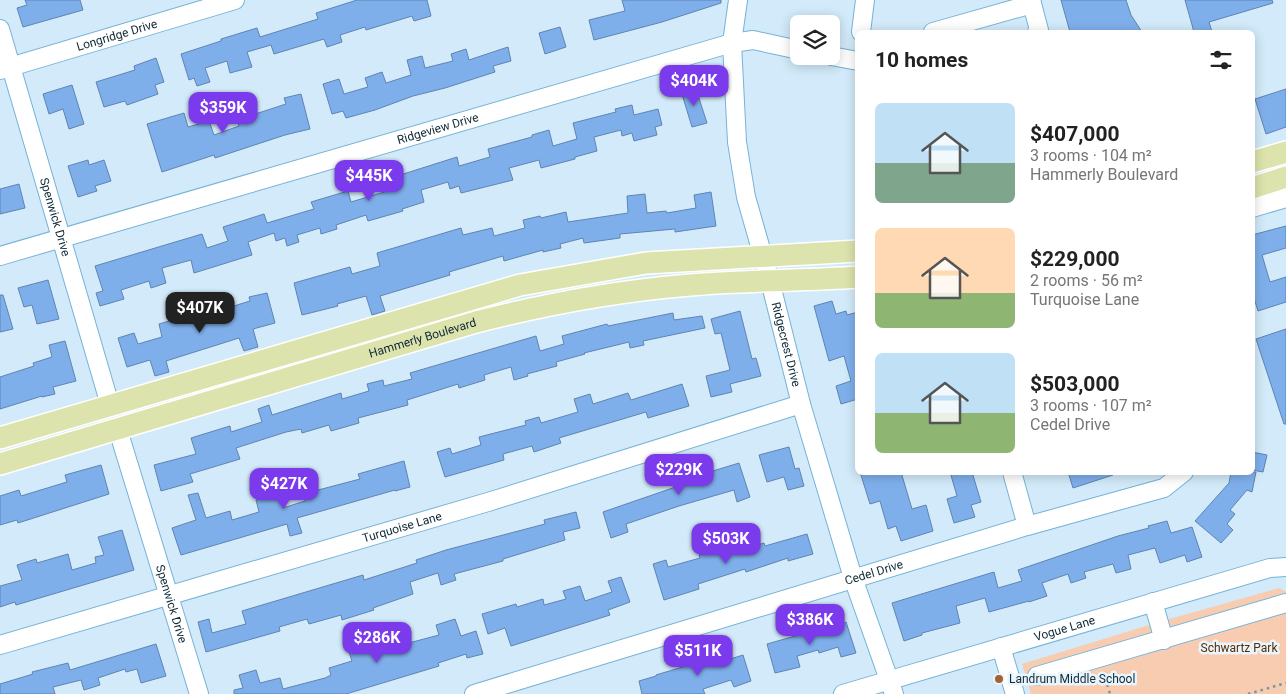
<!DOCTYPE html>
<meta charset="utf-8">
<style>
:root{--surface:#fff;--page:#f6f6f6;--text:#222;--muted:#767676;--accent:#7c3aed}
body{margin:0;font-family:Roboto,sans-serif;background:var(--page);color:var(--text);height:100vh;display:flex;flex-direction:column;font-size:19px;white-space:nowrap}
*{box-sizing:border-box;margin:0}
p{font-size:16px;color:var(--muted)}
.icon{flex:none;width:28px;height:28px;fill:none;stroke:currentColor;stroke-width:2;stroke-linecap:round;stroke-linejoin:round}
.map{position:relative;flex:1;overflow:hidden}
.panel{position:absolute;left:855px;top:30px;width:400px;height:445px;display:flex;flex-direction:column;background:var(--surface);border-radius:8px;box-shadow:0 2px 12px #0003}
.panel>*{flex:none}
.fabs{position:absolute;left:790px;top:15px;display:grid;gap:10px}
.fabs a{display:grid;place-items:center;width:50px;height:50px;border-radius:8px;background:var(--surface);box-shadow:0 2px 12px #0003;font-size:25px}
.price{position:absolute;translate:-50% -42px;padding:0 11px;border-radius:10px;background:var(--accent);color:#fff;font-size:16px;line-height:32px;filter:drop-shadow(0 1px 2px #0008)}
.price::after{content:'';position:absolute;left:50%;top:30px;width:15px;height:11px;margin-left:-8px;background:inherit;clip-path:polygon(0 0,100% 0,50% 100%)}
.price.selected{background:#222;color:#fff}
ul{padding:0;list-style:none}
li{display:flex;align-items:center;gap:15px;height:125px;padding:0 20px}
li span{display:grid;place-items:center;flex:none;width:140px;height:100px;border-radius:8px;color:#555}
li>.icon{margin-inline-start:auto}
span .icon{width:60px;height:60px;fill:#fffc;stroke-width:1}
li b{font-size:21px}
h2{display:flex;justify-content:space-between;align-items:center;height:60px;padding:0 20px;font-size:21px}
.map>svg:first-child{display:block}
.green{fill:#f8ccb0}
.building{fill:#7fafeb;stroke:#5f84b2}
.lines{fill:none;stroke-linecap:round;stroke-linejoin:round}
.minor-casing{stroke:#75b3d7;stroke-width:20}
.major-casing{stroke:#fff;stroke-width:24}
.path{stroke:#7b94a2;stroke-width:2.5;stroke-dasharray:2.5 4;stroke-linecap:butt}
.minor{stroke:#fff;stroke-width:18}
.major{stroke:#dde3ac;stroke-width:21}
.poi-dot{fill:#a56131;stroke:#e9f5fd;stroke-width:2}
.labels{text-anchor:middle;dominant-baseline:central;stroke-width:5;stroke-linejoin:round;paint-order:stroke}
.street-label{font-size:12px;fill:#102a37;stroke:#e9f5fd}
.park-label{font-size:12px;fill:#572b06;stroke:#e9f5fd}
.poi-label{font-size:12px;fill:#102a37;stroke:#e9f5fd;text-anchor:start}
</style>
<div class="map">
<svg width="1286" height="694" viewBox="0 0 1286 694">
<rect width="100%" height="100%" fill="#d2eaf9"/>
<!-- green -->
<path class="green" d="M1279,588L1286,592V694H1031L1022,664L1159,622Z"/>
<!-- building -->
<path class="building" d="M25,0H80L83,10L23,27L17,8L27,5Z
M357,0H427L431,16L414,21L412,16L366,30L365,27L340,35L342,42L327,47L324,39L274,54L271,45L247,52L252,67L230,73L227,61L205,68L210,82L197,86L194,78L189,80L181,54L221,41V39L257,28L260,37L318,19L316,13Z
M622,0H721V3L662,22L594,40L589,20L625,11Z
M1061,0H1126L1131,15L1142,32H1070Z
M1185,0H1272L1273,3L1209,22L1212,32H1194Z
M560,27L566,47L545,54L539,33Z
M508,47L511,61L493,66L495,72L445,88L413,96L375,110L346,118L343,111L332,114L323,84L339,79L344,94L368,87L365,78L382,72L386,83L411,75L407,60L422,56L425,68L453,61L451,54L466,49L469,60Z
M156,58L164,82L155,85L158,94L127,105L125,101L104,107L96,82L135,70L134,66Z
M72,85L84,124L69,129L63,109L49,114L43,94Z
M695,86L707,123L692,127L681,91Z
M1286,89V127L1266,134L1255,99Z
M301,94L310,129L285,135L215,158L214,155L162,172L147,124L184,113L188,127L209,121L214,135L239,126L237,120L286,104L284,98Z
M632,105L634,115L658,109L662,125L655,127L657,135L634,141L632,133L622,136L621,130L594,137L597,151L575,157V159L541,168L539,160L509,168L513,180L461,193L459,186L450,189L448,182L421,190L424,202L402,209L403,211L368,221L366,215L336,225L337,229L321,234L320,228L297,235L299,242L287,246L285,238L276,241L274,233L248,242L252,255L194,273L191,260L162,268L166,283L151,288L149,281L121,290L124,299L100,306L96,293L103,291L95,266L202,234L207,248L228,241L223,227L264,214L267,223L314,209L311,202L348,191L351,202L401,187L397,176L457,157L459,166L490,157L488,149L532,137V135L549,130L553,146L577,139L573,123L616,112L615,109Z
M88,160L89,165L104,160L111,181L95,186L97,191L78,197L68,166Z
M19,184L25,208L0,214V189Z
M711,192L716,226L675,232V229L620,234V238L584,243L583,238L560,244L561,248L543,252V250L504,261L503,256L449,272L450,275L380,296L385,311L372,315L366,296L337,304L338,306L302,315L294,283L350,267L352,274L380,266L377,253L461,228L463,235L492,228L494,236L525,228L523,220L540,216L541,218L566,212L568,222L628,213L627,196L645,194L647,213L666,211L667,213L696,208L694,195Z
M1286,226V248L1262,255L1270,282L1286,277V302L1258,311L1252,292V235Z
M48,280L59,319L37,324L32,305L24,307L18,288Z
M267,293L275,323L253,329L258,347L244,351L239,338L166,361L169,372L155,376L150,360L127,367L118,338L134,333L138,344L162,337L159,324L190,315L192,319L250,301L249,297Z
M0,295H3L13,329L0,332Z
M832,301L836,314L846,311L847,315L858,312V399L841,404L836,386L851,381L844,356L829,361L814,306Z
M740,311L752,359L756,358L761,376L730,384L732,392L711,397L706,376L730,370L721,333L715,334L711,319Z
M673,313L674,320L702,316L705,328L643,341L644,345L630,348L629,342L584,353L585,354L556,362L557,366L527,374L528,376L514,380L511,367L484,375L485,380L459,388L458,384L407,400L408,405L358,418L359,423L331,431L329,425L302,433L301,429L286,432L236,448L240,459L190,474L193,482L161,491L154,465L196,454L191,438L230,426L231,432L262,422L258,409L269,405L272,415L341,393L342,399L369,391L367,384L383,380L384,386L412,379L410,373L536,336L540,351L564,344L562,336L607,324L608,326Z
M1286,329V424H1284L1256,339Z
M65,341L76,381L53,387L55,394L42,397V396L0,409V377L34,366L33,363L52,357L49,345Z
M682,384L689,406L648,418L646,412L559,438L561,443L534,452L532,446L503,454L504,460L445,477L437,452L450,448L452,454L481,445L479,437L526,425L525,421L539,417L541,423L578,412L574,399L590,394L593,404L628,393L631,400Z
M789,447L795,469L799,468L804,486L788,490L784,477L767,482L759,455Z
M1252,452L1267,455L1263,472L1252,470Z
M404,461L410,487L395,491V490L297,518L302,533L290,536L287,524L181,555L172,528L196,520L188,495L198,493L206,518L230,511L232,520L259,512L256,500L278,493L283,508L305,501L303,494L360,479L358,474Z
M700,463L703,474L739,463L750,497L737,502L734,490L679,506L626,524L628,532L611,538L603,512L690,482L686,466Z
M101,465L109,494L18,523L17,520L0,525V496L19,490L21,496L67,482L65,475Z
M860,472H901L912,509L926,505L933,531L901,541L896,526L888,529L880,501L870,504Z
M950,472H972L981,502L971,505L975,517L954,523L947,499L957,496Z
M1068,472H1113V475L1073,488Z
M1231,472H1256L1252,492L1247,490L1230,510L1235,514L1227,524L1233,530L1221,543L1195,521L1229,483Z
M576,512L580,528L563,532L565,540L503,559V561L454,574L456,580L441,585L438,573L410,582L413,594L373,608L374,610L342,620L341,615L309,624L307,619L279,627L280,631L206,652L198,622L209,619L212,633L246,624L242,611L363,575L364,580L417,563L416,560L446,550L545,524L544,520Z
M1167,521L1171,533L1192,527L1202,557L1187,562L1185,555L1160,563L1155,548L1128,555L1131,569L1116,573L1113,564L1084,572L1086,578L1071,583L1068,574L1042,583L1047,596L1029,602V601L989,612L985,598L956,606L960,623L922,633V635L904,641L892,603L994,572L998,588L1022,581L1018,570L1118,536L1149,528L1148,526Z
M122,530L134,570L16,605L15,602L0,607V586L22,580L17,565L36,559L37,563L68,554L72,570L96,563L95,557L104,555L98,537Z
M807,534L813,554L788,561V558L746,572L745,569L698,584L699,589L664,600L653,564L666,560L668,567L700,558L699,555L719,549L720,553L734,549L735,552L764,543L765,546Z
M621,577L630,602L608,610L610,615L511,646L505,628L488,634L482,614L516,604L517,607L543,599L544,605L566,599L563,591L580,586L585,601L612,592L608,581Z
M455,619L461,636L476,631L483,654L467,658L466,654L438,663L439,666L346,694H234V690L243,688L239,675L256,670L260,683L280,678L283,689L325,678L331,675L329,668L352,661L349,652L357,649L356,647L369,644L367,639L382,635L386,649L439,635L436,625Z
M846,622L856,653L841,657L838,647L819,653L818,650L797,656L800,667L775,673L767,644L806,633V635Z
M156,644L166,676L141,683L137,669L126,672L125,669L98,678L100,685L84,690L81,680L53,687L55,694H0V684L33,674L32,672L68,663L70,670Z
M743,655L751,681L734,687L731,680L703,689L705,694H642L639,681L656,676V675L719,656L721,662Z"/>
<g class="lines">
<defs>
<g id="minor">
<path id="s1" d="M738,0L732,43L737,142L746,197L770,281L801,404L853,578L894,694"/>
<path d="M1031,0L1039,30L1037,32"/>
<path id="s2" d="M0,29L110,405"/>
<path d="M861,32L865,0"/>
<path d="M933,32L1032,4"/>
<path d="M831,56L858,61"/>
<path id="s3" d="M0,70L235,0"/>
<path d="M1252,208L1286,198"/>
<path id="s4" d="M0,256L732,43L753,40L799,50"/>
<path id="s5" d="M118,430L199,694"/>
<path d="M1012,472L1027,526"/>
<path d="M1153,602L1164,640"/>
<path id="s6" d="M0,645L488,502L801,404"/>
<path d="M1001,647L1015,694"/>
<path d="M1037,676L1286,603"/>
<path id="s7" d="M474,694L1027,526L1164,488L1184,472"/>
<path id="s8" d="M843,694L1270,568L1286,567"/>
</g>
<g id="major">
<path d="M1252,162L1286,152"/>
<path d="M1252,188L1286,177"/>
<path d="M0,438L520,285L646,263L858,251"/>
<path id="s9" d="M0,464L476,322C546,304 617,291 690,285C746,280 802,281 858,277"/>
</g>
</defs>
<!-- minor casing -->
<use href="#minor" class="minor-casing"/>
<!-- major casing -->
<use href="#major" class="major-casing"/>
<!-- path -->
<path class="path" d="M1104,672L1110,694
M1248,694L1286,683"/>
<!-- minor -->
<use href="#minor" class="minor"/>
<!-- major -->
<use href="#major" class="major"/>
</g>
<!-- markers -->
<circle class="poi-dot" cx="999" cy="679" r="5"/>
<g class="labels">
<!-- street labels -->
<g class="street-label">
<text stroke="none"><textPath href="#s3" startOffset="122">Longridge Drive</textPath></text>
<text stroke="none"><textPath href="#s4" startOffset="456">Ridgeview Drive</textPath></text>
<text stroke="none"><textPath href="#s2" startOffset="196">Spenwick Drive</textPath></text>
<text stroke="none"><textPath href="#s9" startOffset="441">Hammerly Boulevard</textPath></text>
<text stroke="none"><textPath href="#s1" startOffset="351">Ridgecrest Drive</textPath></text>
<text stroke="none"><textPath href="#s6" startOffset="419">Turquoise Lane</textPath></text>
<text stroke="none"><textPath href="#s7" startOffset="418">Cedel Drive</textPath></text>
<text stroke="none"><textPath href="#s5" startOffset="182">Spenwick Drive</textPath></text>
<text stroke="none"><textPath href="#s8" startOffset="231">Vogue Lane</textPath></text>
</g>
<!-- park labels -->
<g class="park-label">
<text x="1239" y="648">Schwartz Park</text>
</g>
<!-- poi labels -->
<g class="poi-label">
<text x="1009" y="679">Landrum Middle School</text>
</g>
</g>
</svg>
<div class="fabs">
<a><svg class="icon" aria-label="layers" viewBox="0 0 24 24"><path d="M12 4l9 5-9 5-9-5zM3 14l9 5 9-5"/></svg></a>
</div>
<b class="price" style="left:694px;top:107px">$404K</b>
<b class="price" style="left:223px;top:134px">$359K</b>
<b class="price" style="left:369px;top:202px">$445K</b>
<b class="price selected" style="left:200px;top:334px">$407K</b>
<b class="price" style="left:679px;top:496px">$229K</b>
<b class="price" style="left:284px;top:510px">$427K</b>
<b class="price" style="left:726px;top:565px">$503K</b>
<b class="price" style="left:810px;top:646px">$386K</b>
<b class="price" style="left:377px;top:664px">$286K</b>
<b class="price" style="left:698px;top:677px">$511K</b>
<section class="panel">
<h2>10 homes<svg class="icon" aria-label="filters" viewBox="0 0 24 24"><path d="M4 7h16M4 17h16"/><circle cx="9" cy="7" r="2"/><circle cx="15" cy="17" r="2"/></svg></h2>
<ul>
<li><span style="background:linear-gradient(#bfe0f5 60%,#7fa58c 0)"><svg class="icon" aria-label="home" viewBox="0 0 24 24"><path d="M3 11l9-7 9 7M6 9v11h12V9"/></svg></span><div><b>$407,000</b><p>3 rooms · 104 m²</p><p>Hammerly Boulevard</p></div></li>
<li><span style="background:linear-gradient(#ffd9b3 65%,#8fb573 0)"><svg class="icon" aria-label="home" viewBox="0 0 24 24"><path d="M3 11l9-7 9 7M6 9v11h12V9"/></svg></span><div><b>$229,000</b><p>2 rooms · 56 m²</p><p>Turquoise Lane</p></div></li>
<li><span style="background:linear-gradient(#bfe0f5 60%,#8fb573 0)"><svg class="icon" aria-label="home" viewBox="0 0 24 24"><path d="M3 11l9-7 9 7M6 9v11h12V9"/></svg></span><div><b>$503,000</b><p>3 rooms · 107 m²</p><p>Cedel Drive</p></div></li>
</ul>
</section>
</div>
